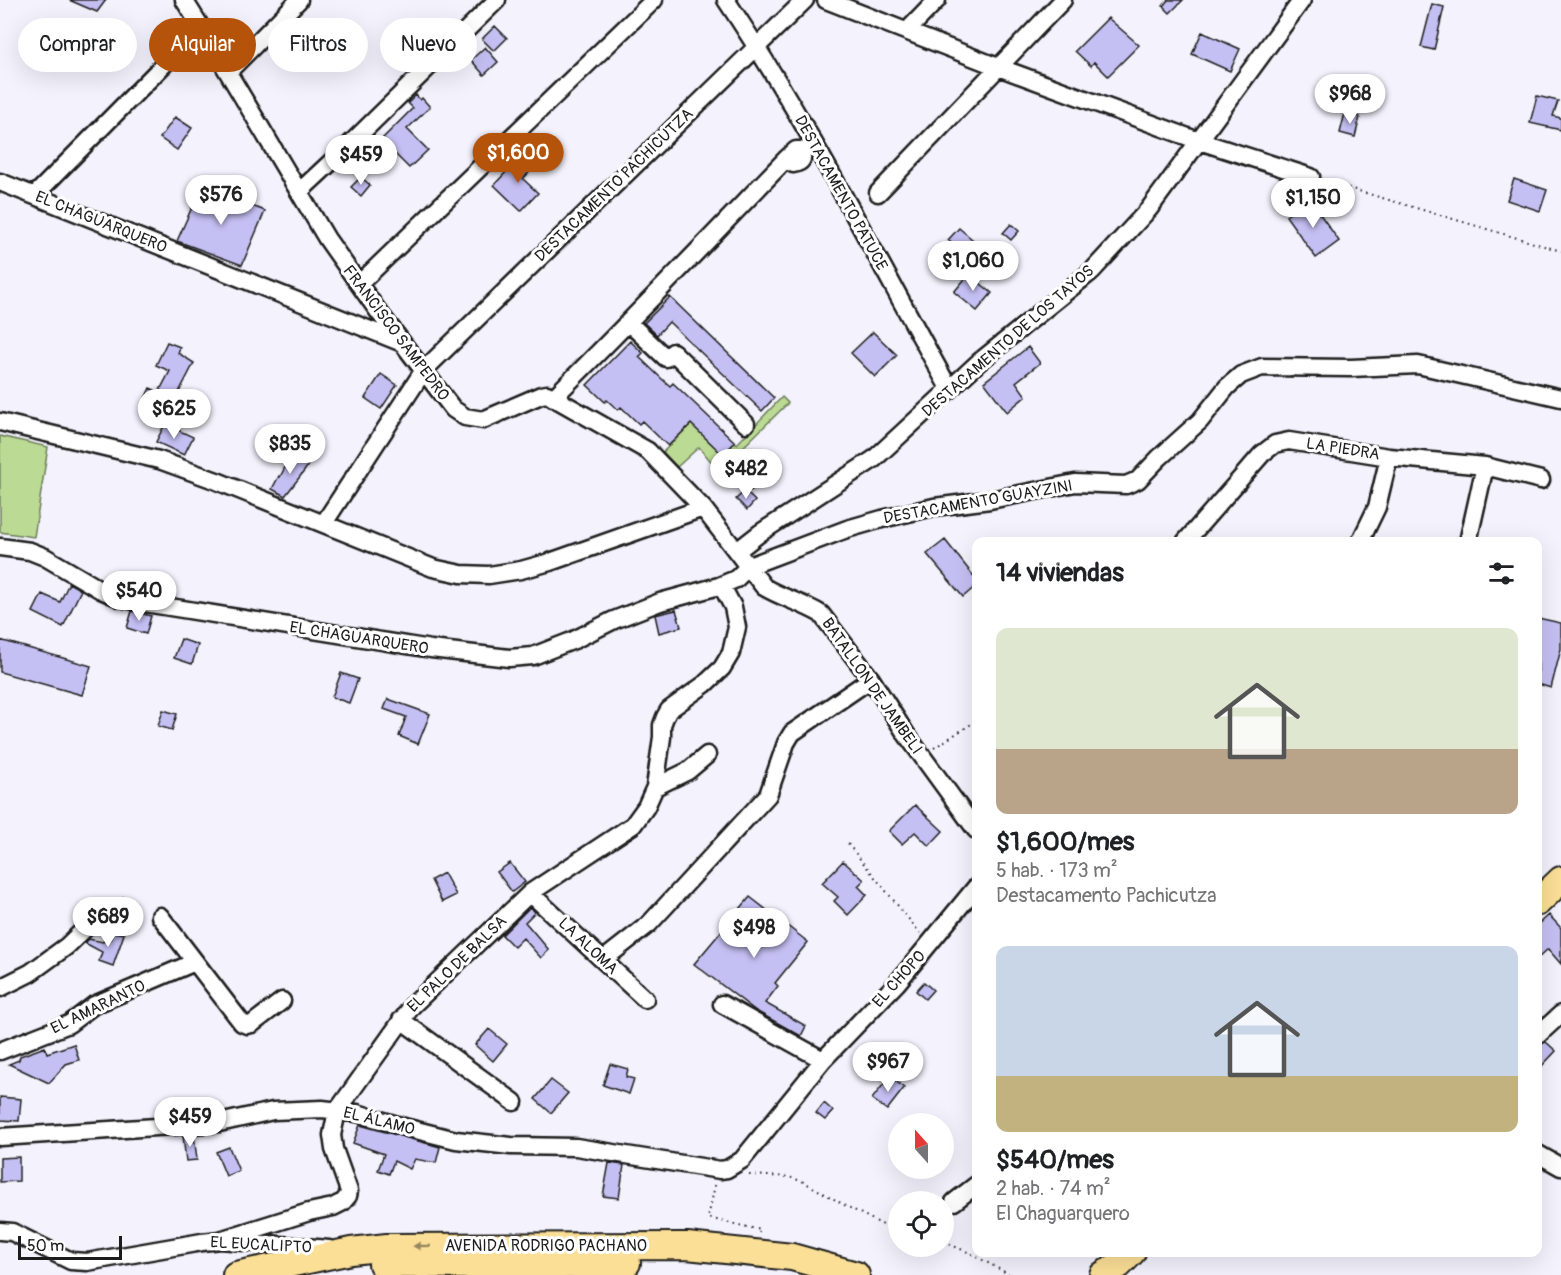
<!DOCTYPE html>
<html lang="es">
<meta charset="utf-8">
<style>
:root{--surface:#fff;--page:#f2f2f2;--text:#202124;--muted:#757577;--accent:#b45309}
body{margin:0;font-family:Pangolin,sans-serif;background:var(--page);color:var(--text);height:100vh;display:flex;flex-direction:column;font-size:22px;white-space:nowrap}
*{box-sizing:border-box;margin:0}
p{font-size:20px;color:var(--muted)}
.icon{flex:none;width:33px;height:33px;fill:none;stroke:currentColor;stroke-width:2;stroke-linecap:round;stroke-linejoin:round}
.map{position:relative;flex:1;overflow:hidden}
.drawer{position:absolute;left:972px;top:537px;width:570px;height:720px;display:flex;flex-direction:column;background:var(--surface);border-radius:12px;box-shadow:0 6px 24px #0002}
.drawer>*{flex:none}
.hud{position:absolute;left:18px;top:18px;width:570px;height:54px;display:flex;gap:12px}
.needle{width:39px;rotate:339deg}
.buttons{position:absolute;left:888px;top:1113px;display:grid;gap:12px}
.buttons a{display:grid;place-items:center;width:66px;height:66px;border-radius:50%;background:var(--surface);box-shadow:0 6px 24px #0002;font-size:30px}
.scale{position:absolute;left:18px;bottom:15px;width:104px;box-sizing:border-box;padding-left:6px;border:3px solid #1c1c1c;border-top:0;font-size:16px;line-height:21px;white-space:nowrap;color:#1c1c1c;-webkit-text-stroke:4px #fff;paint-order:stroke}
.price{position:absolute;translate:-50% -51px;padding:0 14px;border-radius:21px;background:#fff;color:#222;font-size:20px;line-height:39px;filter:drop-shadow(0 2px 3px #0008)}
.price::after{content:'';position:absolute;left:50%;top:36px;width:18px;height:14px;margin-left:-9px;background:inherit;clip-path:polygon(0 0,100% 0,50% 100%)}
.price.current{background:var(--accent);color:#fff}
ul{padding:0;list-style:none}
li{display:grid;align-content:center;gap:12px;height:318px;padding:0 24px}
li span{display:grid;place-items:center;height:186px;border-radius:12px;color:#555}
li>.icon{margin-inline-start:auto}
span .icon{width:108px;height:108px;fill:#fffc;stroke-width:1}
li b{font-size:26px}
h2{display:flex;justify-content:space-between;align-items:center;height:72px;padding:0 24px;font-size:26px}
.tag{padding:0 21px;border-radius:27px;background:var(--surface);box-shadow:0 6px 24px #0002;font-size:21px;line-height:54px}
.tag.current{background:var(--accent);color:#fff}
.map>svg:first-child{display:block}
.green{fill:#bbdb94;stroke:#6c7c58;stroke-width:1.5}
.building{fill:#c5c0f3;stroke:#1c1c1c;stroke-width:1.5}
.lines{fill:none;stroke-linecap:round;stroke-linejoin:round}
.minor-casing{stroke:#1c1c1c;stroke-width:21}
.primary-casing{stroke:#1c1c1c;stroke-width:30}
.path{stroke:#1c1c1c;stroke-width:2;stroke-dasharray:1.5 4.5;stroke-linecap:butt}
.minor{stroke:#fff;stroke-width:16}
.primary{stroke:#fbdf96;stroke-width:26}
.oneway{fill:#97875f}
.labels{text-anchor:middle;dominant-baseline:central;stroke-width:6;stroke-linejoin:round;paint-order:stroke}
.street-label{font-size:16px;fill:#1c1c1c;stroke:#fff}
</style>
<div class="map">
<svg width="1561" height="1275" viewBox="0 0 1561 1275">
<rect width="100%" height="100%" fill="#f3f2fd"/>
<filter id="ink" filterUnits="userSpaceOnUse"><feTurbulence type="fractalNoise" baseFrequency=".0167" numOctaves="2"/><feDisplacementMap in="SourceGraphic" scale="12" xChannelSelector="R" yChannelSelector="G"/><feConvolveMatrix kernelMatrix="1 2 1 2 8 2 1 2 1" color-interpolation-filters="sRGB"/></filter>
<g filter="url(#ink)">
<!-- green -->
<path class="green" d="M782,397L788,403L719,471L699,447L677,467L663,452L691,424L723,454L735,442L737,444Z
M0,436L48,447L34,537L0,532Z"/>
<!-- building -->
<path class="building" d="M69,0H106L97,12Z
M1168,0H1183L1170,13L1163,6Z
M1432,4L1444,7L1434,50L1421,47Z
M1108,18L1139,45L1108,76L1094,62L1091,66L1075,51Z
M495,26L507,38L494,51L482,39Z
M1202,32L1240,49L1230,71L1192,54Z
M485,47L498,62L484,75L471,60Z
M416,95L420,100L422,98L430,107L407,129L428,150L409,168L381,140L413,108L408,103Z
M1537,96L1558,101L1553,116L1561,118V130L1530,123Z
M1345,113L1360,117L1355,137L1340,133Z
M175,117L192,128L177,150L160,138Z
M522,155L535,166L523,179L538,193L521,211L494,185Z
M361,177L370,185L361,196L351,187Z
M1514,179L1547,190L1540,211L1507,200Z
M201,187L265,211L242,265L177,241Z
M1310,200L1339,241L1316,258L1286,216Z
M1011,224L1019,231L1011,240L1003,233Z
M959,228L979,245L967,258L948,240Z
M969,274L992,293L977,311L954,292Z
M670,297L774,398L762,411L669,322L657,335L644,323Z
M873,332L897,355L875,377L851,353Z
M630,341L643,353L639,357L662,379L670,386L673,383L735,442L723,455L691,424L668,446L642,421L639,424L621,407L618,410L607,400L605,402L587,385Z
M167,342L180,347L178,353L194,363L177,396L172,394L163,414L142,405L150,388L159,392L170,371L156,365Z
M1028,347L1040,363L1016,382L1026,396L1007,412L984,382Z
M381,374L397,385L381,409L365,398Z
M165,424L193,437L184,455L156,442Z
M292,454L309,463L305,470L285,496L272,489L279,476L280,477Z
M756,470L764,481L750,491L742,480Z
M745,491L755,501L747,510L736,499Z
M945,540L976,579V586L963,597L927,554Z
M69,583L81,590L63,627L33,612L42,594L60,602Z
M676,610L681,627L659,633L655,615Z
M132,611L151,616L146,634L127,628Z
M1538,618L1561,623V649L1551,688L1538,684Z
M181,639L198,645L192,664L174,658Z
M0,640L91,666L82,695L0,672Z
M341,673L358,679L349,703L332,697Z
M388,699L430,714L418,744L399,736L406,717L384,709Z
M163,710L177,714L172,730L158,726Z
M915,805L943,831L929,846L915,832L902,844L889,831Z
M843,861L864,880L858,886L867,895L848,915L834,901L838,897L822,883Z
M510,863L525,882L512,892L497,872Z
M444,873L456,895L442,902L431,880Z
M123,897L136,903L129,918L116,912Z
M750,897L808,942L775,983L778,986L765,1003L806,1026L801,1036L756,1011L694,964Z
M530,907L535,912L525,922L549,950L541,958L523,938L514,947L502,935Z
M1549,915L1561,928V964L1548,949L1538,958V925Z
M113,932L124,934L113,966L99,961L102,952L85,943L89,939L103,942L106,938L110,940Z
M924,982L933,990L925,999L916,991Z
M489,1029L507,1044L493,1061L475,1045Z
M1546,1042L1556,1051L1538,1070V1045Z
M74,1044L79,1060L66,1064L49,1083L9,1064L19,1060L20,1056L45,1047L47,1053Z
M610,1064L628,1069L626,1077L634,1079L629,1094L603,1085Z
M890,1076L904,1088L887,1110L872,1099Z
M551,1080L568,1093L551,1113L535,1099Z
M0,1097L21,1099L19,1121L0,1120Z
M824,1103L833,1111L825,1120L816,1113Z
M360,1125L440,1147L436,1163L415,1159L410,1169L394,1161L389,1174L378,1170L384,1154L353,1143Z
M194,1135L197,1160L186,1161L183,1136Z
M229,1147L239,1171L226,1176L216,1152Z
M19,1157V1181L0,1182V1158Z
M609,1163L624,1165L619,1198L603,1196Z"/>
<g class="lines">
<defs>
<path id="minor" d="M184,0L201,27L327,239L378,311L453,409L465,417L483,420L541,395L547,394L648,451L703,508L764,587C782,598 803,603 821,614L871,679L906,734L976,830
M726,0C809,124 877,259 950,390
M826,0L998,67L1199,141L1311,177
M907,31L937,0
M228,72L299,0
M0,182L400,342
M299,192L344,150L497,0
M878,193L1063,0
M35,195L201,27
M359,284L654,0
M629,323L666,358L673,352L746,424
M553,398C633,319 709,239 786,159L796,150H800C805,159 801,163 793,164L786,159
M0,422L159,460L217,481L433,568L461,574L489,575L521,570L550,562L703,508
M324,523L424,370L805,0
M1185,542L1262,454L1275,444L1289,441L1389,457L1485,466L1541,480
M1360,542L1377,507L1389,457
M1468,542L1485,466
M0,547L30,551L45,557L101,590L120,598L145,603L431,649L509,658L533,656L574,640L614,620L660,602L719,586L736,579L749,566L847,529L882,519L934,507L990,500L1075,483L1126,485L1138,480L1159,458L1200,421L1227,387L1241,375L1262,367L1351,368L1418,365L1561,398
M737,551L760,533L874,459L979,362L1092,271L1149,209L1302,0
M655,787L688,771L707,755
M530,893L645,999
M160,916L242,1023L247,1025L252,1024L282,1001
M603,960L649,924L768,795L786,743L792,733L871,679
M0,988L30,973L67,946L100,914
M722,1004L823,1060
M401,1020L514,1102
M1538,1035L1561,1014
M0,1051L69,1024L94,1005L195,962
M0,1137L219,1123L273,1111L322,1109L357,1113L408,1128L456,1140L511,1146L576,1147L720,1170L727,1169L742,1160L823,1060L897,983L976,887
M1538,1154L1561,1167
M954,1202L976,1185
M0,1231L12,1232L71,1261L87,1262L202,1242L220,1240L329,1249
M220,1240L309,1212L333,1207L343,1202L348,1196L349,1191L334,1149L332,1135L337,1111L412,1006L530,893L633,825L646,807L655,787L662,737V725L665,717L669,710L705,684L722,668L731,653L737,627L733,607L725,592L719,586"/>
<path id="primary" d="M1538,902L1561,880
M382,1264L529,1266L627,1263
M236,1275L351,1251L387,1247L687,1246L792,1257L856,1275
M1103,1275L1119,1265L1132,1252"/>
</defs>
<!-- minor casing -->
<use href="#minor" class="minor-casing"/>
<!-- primary casing -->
<use href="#primary" class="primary-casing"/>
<!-- path -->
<path class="path" d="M1325,181L1561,251
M934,748L976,721
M848,844L920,933
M749,1175L789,1177L804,1182L848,1207L885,1226L898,1229
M715,1185L708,1218L761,1230L758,1234
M944,1242L970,1253L1010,1275"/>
<!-- minor -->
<use href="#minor" class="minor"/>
<!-- primary -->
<use href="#primary" class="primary"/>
</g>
<!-- one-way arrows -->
<defs><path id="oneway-solid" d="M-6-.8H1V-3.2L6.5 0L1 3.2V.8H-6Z" transform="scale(1.5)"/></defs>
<use class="oneway" href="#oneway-solid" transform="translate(422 1246) rotate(179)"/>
</g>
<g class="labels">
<!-- street labels -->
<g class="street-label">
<text transform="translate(614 185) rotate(-44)">DESTACAMENTO PACHICUTZA</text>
<text transform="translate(841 193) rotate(61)">DESTACAMENTO PATUCE</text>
<text transform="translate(101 222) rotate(22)">EL CHAGUARQUERO</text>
<text transform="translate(396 333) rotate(53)">FRANCISCO SAMPEDRO</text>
<text transform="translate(1008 341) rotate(-41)">DESTACAMENTO DE LOS TAYOS</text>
<text transform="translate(1343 449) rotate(9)">LA PIEDRA</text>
<text transform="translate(978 502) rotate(-10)">DESTACAMENTO GUAYZINI</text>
<text transform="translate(359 638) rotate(9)">EL CHAGUARQUERO</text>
<text transform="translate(872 686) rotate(55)">BATALLON DE JAMBELI</text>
<text transform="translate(588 946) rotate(43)">LA ALOMA</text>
<text transform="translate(457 964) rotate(-44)">EL PALO DE BALSA</text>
<text transform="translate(899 979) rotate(-48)">EL CHOPO</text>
<text transform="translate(98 1007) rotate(-26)">EL AMARANTO</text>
<text transform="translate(379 1121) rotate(14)">EL ÁLAMO</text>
<text transform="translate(261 1245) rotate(3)">EL EUCALIPTO</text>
<text x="546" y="1246">AVENIDA RODRIGO PACHANO</text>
</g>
</g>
</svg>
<div class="buttons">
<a><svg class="needle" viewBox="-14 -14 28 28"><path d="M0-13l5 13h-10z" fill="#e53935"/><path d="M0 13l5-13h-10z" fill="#757577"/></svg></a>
<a><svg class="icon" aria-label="locate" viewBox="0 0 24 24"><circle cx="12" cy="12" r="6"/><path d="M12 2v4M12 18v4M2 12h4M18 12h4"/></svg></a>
</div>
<div class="scale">50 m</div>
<b class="price" style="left:1350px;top:125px">$968</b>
<b class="price current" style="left:518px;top:184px">$1,600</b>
<b class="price" style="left:361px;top:186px">$459</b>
<b class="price" style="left:221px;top:226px">$576</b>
<b class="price" style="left:1313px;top:229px">$1,150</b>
<b class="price" style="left:973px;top:292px">$1,060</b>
<b class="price" style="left:174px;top:440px">$625</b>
<b class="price" style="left:290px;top:475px">$835</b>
<b class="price" style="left:746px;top:500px">$482</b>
<b class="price" style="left:139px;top:622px">$540</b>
<b class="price" style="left:108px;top:948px">$689</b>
<b class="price" style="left:754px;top:959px">$498</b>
<b class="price" style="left:888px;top:1093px">$967</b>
<b class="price" style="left:190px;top:1148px">$459</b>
<div class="hud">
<a class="tag">Comprar</a>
<a class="tag current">Alquilar</a>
<a class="tag">Filtros</a>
<a class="tag">Nuevo</a>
</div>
<section class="drawer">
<h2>14 viviendas<svg class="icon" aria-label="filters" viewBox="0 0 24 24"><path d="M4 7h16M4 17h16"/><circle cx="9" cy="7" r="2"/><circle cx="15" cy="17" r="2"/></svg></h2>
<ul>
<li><span style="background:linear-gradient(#dfe7d0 65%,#b9a48a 0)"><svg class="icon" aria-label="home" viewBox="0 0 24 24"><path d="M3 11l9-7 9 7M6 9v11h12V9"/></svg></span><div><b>$1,600/mes</b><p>5 hab. · 173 m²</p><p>Destacamento Pachicutza</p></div></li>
<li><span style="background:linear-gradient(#c9d6e8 70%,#c2b280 0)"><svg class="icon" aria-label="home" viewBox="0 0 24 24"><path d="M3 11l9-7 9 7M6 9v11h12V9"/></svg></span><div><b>$540/mes</b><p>2 hab. · 74 m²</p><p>El Chaguarquero</p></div></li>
</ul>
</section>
</div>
